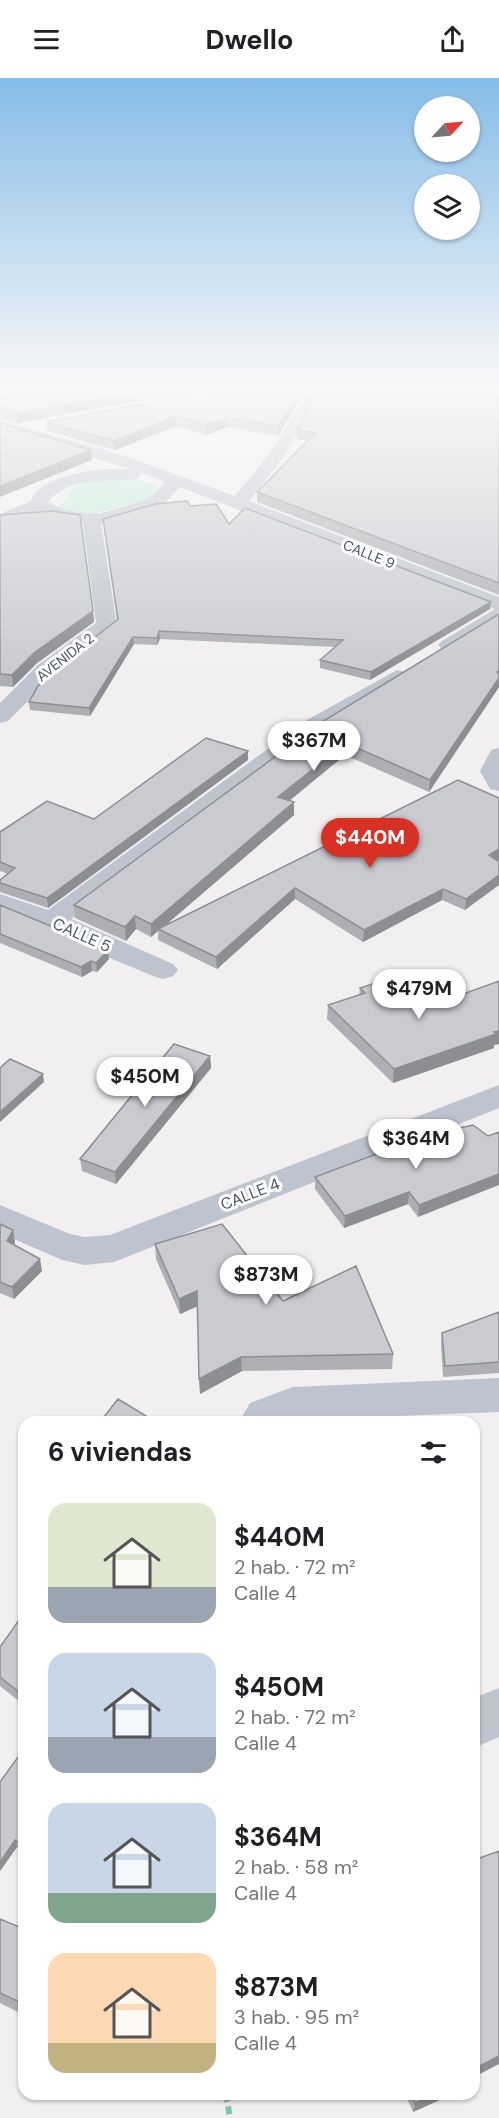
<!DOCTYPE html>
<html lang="es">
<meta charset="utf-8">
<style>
:root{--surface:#fff;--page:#f6f6f6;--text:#202124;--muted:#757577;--accent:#d93025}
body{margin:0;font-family:"DM Sans",sans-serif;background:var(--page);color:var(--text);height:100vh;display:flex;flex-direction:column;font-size:22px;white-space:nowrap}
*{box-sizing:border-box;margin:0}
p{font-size:20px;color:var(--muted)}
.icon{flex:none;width:33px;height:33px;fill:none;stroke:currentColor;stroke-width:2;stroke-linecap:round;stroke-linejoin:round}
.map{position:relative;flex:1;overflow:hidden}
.panel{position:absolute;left:18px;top:1338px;width:462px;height:684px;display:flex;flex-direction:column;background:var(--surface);border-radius:18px;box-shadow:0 2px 4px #0004}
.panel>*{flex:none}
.needle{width:39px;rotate:64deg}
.tools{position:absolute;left:414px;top:18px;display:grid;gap:12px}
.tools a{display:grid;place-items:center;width:66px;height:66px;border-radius:50%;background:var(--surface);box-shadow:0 2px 4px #0004;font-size:30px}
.price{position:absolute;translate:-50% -51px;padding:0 14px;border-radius:21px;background:#fff;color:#222;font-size:20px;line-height:39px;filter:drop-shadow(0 2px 3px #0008)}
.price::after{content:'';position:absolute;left:50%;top:36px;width:18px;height:14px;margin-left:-9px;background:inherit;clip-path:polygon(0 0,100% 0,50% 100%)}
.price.selected{background:var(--accent);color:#fff}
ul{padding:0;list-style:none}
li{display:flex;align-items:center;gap:18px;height:150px;padding:0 30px}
li span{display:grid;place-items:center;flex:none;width:168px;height:120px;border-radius:18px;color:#555}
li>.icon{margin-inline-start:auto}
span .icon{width:72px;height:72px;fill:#fffc;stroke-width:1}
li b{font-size:26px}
h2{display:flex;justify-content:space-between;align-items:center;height:72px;padding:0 30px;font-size:26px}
header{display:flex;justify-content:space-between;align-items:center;height:78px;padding:0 30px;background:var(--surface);font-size:27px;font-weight:700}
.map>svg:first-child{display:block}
.green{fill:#c1ecd7}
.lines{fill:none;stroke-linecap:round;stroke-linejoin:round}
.path{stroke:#7bc7ac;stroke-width:6;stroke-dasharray:8 4.5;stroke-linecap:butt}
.minor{fill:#bec4cd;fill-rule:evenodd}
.wall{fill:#adafb4}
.shaded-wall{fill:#8d8e92}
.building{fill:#c9cbd1;stroke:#8d8e92;stroke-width:1.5}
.labels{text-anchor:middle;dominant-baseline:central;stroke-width:6;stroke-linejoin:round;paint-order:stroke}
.far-street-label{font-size:14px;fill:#48505b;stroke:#fff}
.street-label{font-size:16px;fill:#48505b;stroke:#fff}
</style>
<header><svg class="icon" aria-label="menu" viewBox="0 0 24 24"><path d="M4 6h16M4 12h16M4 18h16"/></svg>Dwello<svg class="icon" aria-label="share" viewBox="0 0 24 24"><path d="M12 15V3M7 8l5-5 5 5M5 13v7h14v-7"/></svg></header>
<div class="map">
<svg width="499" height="2040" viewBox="0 0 499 2040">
<rect width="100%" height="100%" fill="#f1efef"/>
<!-- green -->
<path class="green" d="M127,398L156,408L157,413L152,421L80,439L58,429L69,419L68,415C80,398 108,401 127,398Z"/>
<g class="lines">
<!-- path -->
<path class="path" d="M226,2016L230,2040"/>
<!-- minor -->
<path class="minor" d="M312,308H326L282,381L249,423L499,519V545L456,571H442L438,567L442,563L495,531L180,409L161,429L101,446L117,547L54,597L8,643L0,645V625L38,587L96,545L83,445L57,442L38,433L0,447V436L31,423C40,395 106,389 131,391L0,352V342L119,376L235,418L267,379ZM140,394L165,404L149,421L99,436L67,433L48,424C73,394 109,407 139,400Z
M397,592L405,594L408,599L405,604L323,652L71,841L173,886L178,892L173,898L163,901L153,898L0,834V816L48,832L307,642Z
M499,670V713L490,711L480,693L491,672Z
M499,1007V1030L114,1184L85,1187L62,1182L0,1155V1127L70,1156L85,1159L110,1157Z
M499,1300V1334L239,1344L250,1325L293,1309Z
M499,1610V1659L474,1670V1620Z"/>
</g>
<!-- wall -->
<path class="wall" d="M0,308H215L18,345L0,341Z
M309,308L278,358L227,349L206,357L176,348L115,372L47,353L46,344Z
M499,308V517L257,424V414L307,363L297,361V352Z
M190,428L229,446L490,531L370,602L320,590V582L335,569L160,561L157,567L134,566L90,638L30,632L29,624L117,542L103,441Z
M0,437L93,533L94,544L37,585L13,609L0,608Z
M499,536V609L429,714L345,677L289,723L294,737L165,847L499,720V782L497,783L465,832L442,822L363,864L295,821L217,891L158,862V853L151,859L136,851L126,863L75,840L74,827Z
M248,682L48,830L0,814V805L8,796L0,793V754L94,741Z
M0,827L109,881L97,894L92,893L82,899L0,865Z
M499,903V966L494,967V970L393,1005L327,941L328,927L359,917L360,910L416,922L458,918Z
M210,978L211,990L116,1106L82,1093L80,1081Z
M473,1047L418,1139L408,1126L344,1150L315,1111V1099Z
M0,1146L15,1164L14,1167L42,1193L14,1221L0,1215Z
M155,1166L283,1223L393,1276L392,1291L242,1293L200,1316L198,1228L180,1236L156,1181Z
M499,1234V1295L443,1299L441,1266L442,1255Z
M24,1535V1627L0,1608V1569Z
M24,1666V1774L17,1769L0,1793V1704L21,1675Z
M0,1841L24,1851V1937L0,1925Z
M405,2016H453L413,2034Z"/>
<!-- shaded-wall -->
<path class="shaded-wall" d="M167,308H215L18,345L17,336Z
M304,308H309L278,358V348Z
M176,338V348L115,372L114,363Z
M227,340V349L206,357V347Z
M91,372L92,382L0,419V408Z
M491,524L490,531L370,602L371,594Z
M93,533L94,544L37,585L13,609L12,597L35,574Z
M159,553L160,561L157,567V560Z
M133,559L134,566L90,638L89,630Z
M499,593V609L429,714L430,702L497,594Z
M346,665L345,677L278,732V719Z
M248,673V682L48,830L47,820Z
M294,724V737L160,852L158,851V853L151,859V846Z
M499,771V782L487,788L489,777Z
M499,797V807L465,832L466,821Z
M295,810V821L217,891L216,879Z
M443,811L442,822L363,864L364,852Z
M135,838L136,851L126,863L125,849Z
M108,872L109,881L97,894L96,885Z
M91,883L92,893L82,899L81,889Z
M499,953V966L494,967V970L393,1005L394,991Z
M210,978L211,990L116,1106L115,1094Z
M43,996L44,1004L0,1044V1034Z
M499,1096V1107L418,1139L419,1127Z
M409,1114L408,1126L344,1150L345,1138Z
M13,1152L15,1164L10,1176L7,1163Z
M40,1181L42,1193L14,1221L12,1209Z
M197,1213L198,1228L180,1236L179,1221Z
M241,1279L242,1293L200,1316L199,1301Z
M15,1762L17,1769L0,1793V1784Z
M499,1978V1986L474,1999V1991Z
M436,2016H453L413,2034L415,2025Z"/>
<!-- building -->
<path class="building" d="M0,308H167L17,336L0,332Z
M237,308H304L278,348L227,340L206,347L176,338L114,363L46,344Z
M322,308H499V505L257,414L315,355L297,352Z
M0,345L91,372L0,408Z
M187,423L190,428L216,426L229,446L245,430L491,524L371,594L320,582L343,562L159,553L157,560L133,559L89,630L29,624L38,608L55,591L118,541L103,441L155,426Z
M52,433L80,437L93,533L35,574L12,597L0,596V437Z
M499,536V593L497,594L499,596V600L430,702L346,665L278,719L294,724L151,846L135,838L125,849L74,827L325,642Z
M206,660L248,673L47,820L0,805V802L15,790L0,784V754L47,723L94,741Z
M458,702L499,720V771L489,777L499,784V797L466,821L443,811L364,852L295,810L216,879L158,851Z
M0,827L108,872L96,885L91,883L81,889L0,856Z
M394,899L416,922L450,910L458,918L499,903V953L494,954L496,956L394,991L328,927L365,915L360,910Z
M174,966L210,978L115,1094L80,1081Z
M10,981L43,996L0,1034V990Z
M473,1047L488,1058L499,1054V1096L419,1127L409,1114L345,1138L315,1099L427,1057Z
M0,1146L13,1152L7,1163L40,1181L12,1209L0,1204Z
M222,1146L283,1223L356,1188L393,1276L241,1279L199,1301L197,1213L179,1221L155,1166Z
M499,1234V1284L445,1288L442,1255Z
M118,1321L156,1344H100Z
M24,1535V1618L0,1599V1569Z
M24,1666V1769L15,1762L0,1784V1704L21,1675Z
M499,1773V1978L474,1991V1782Z
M0,1841L24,1851V1926L0,1915Z
M412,2016H436L415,2025Z"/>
<!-- sky -->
<linearGradient id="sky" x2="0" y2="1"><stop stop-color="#85bce7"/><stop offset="0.52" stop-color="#f9f8f8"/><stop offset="1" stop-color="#f9f8f8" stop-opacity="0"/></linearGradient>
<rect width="499" height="594" fill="url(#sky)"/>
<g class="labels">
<!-- far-street labels -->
<g class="far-street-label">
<text transform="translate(369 476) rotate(22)">CALLE 9</text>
<text transform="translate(65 579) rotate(-38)">AVENIDA 2</text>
</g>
<!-- street labels -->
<g class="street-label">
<text transform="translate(82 857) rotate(24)">CALLE 5</text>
<text transform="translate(250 1116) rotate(-21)">CALLE 4</text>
</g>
</g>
</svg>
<div class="tools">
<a><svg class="needle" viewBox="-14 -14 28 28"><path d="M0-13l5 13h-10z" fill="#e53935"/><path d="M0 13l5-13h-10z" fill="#757577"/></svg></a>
<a><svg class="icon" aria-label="layers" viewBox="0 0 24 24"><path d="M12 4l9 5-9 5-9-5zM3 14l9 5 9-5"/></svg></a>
</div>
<b class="price" style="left:314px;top:694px">$367M</b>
<b class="price selected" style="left:370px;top:791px">$440M</b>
<b class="price" style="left:419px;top:942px">$479M</b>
<b class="price" style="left:145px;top:1030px">$450M</b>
<b class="price" style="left:416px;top:1092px">$364M</b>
<b class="price" style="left:266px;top:1228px">$873M</b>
<section class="panel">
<h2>6 viviendas<svg class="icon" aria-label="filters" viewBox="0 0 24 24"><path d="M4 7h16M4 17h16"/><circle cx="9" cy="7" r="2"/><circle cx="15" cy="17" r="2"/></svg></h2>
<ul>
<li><span style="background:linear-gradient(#dfe7d0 70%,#9aa5b1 0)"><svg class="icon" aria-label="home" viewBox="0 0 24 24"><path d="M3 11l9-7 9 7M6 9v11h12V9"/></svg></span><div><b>$440M</b><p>2 hab. · 72 m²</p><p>Calle 4</p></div></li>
<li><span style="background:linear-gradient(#c9d6e8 70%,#9aa5b1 0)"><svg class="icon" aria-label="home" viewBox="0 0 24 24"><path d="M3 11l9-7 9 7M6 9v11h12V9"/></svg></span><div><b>$450M</b><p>2 hab. · 72 m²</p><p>Calle 4</p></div></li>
<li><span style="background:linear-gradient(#c9d6e8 75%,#7fa58c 0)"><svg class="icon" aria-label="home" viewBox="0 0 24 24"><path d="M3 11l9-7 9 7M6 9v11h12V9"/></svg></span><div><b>$364M</b><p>2 hab. · 58 m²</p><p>Calle 4</p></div></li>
<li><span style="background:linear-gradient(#ffd9b3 75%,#c2b280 0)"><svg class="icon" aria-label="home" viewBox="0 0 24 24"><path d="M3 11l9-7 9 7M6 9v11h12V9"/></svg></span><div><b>$873M</b><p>3 hab. · 95 m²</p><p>Calle 4</p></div></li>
</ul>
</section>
</div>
